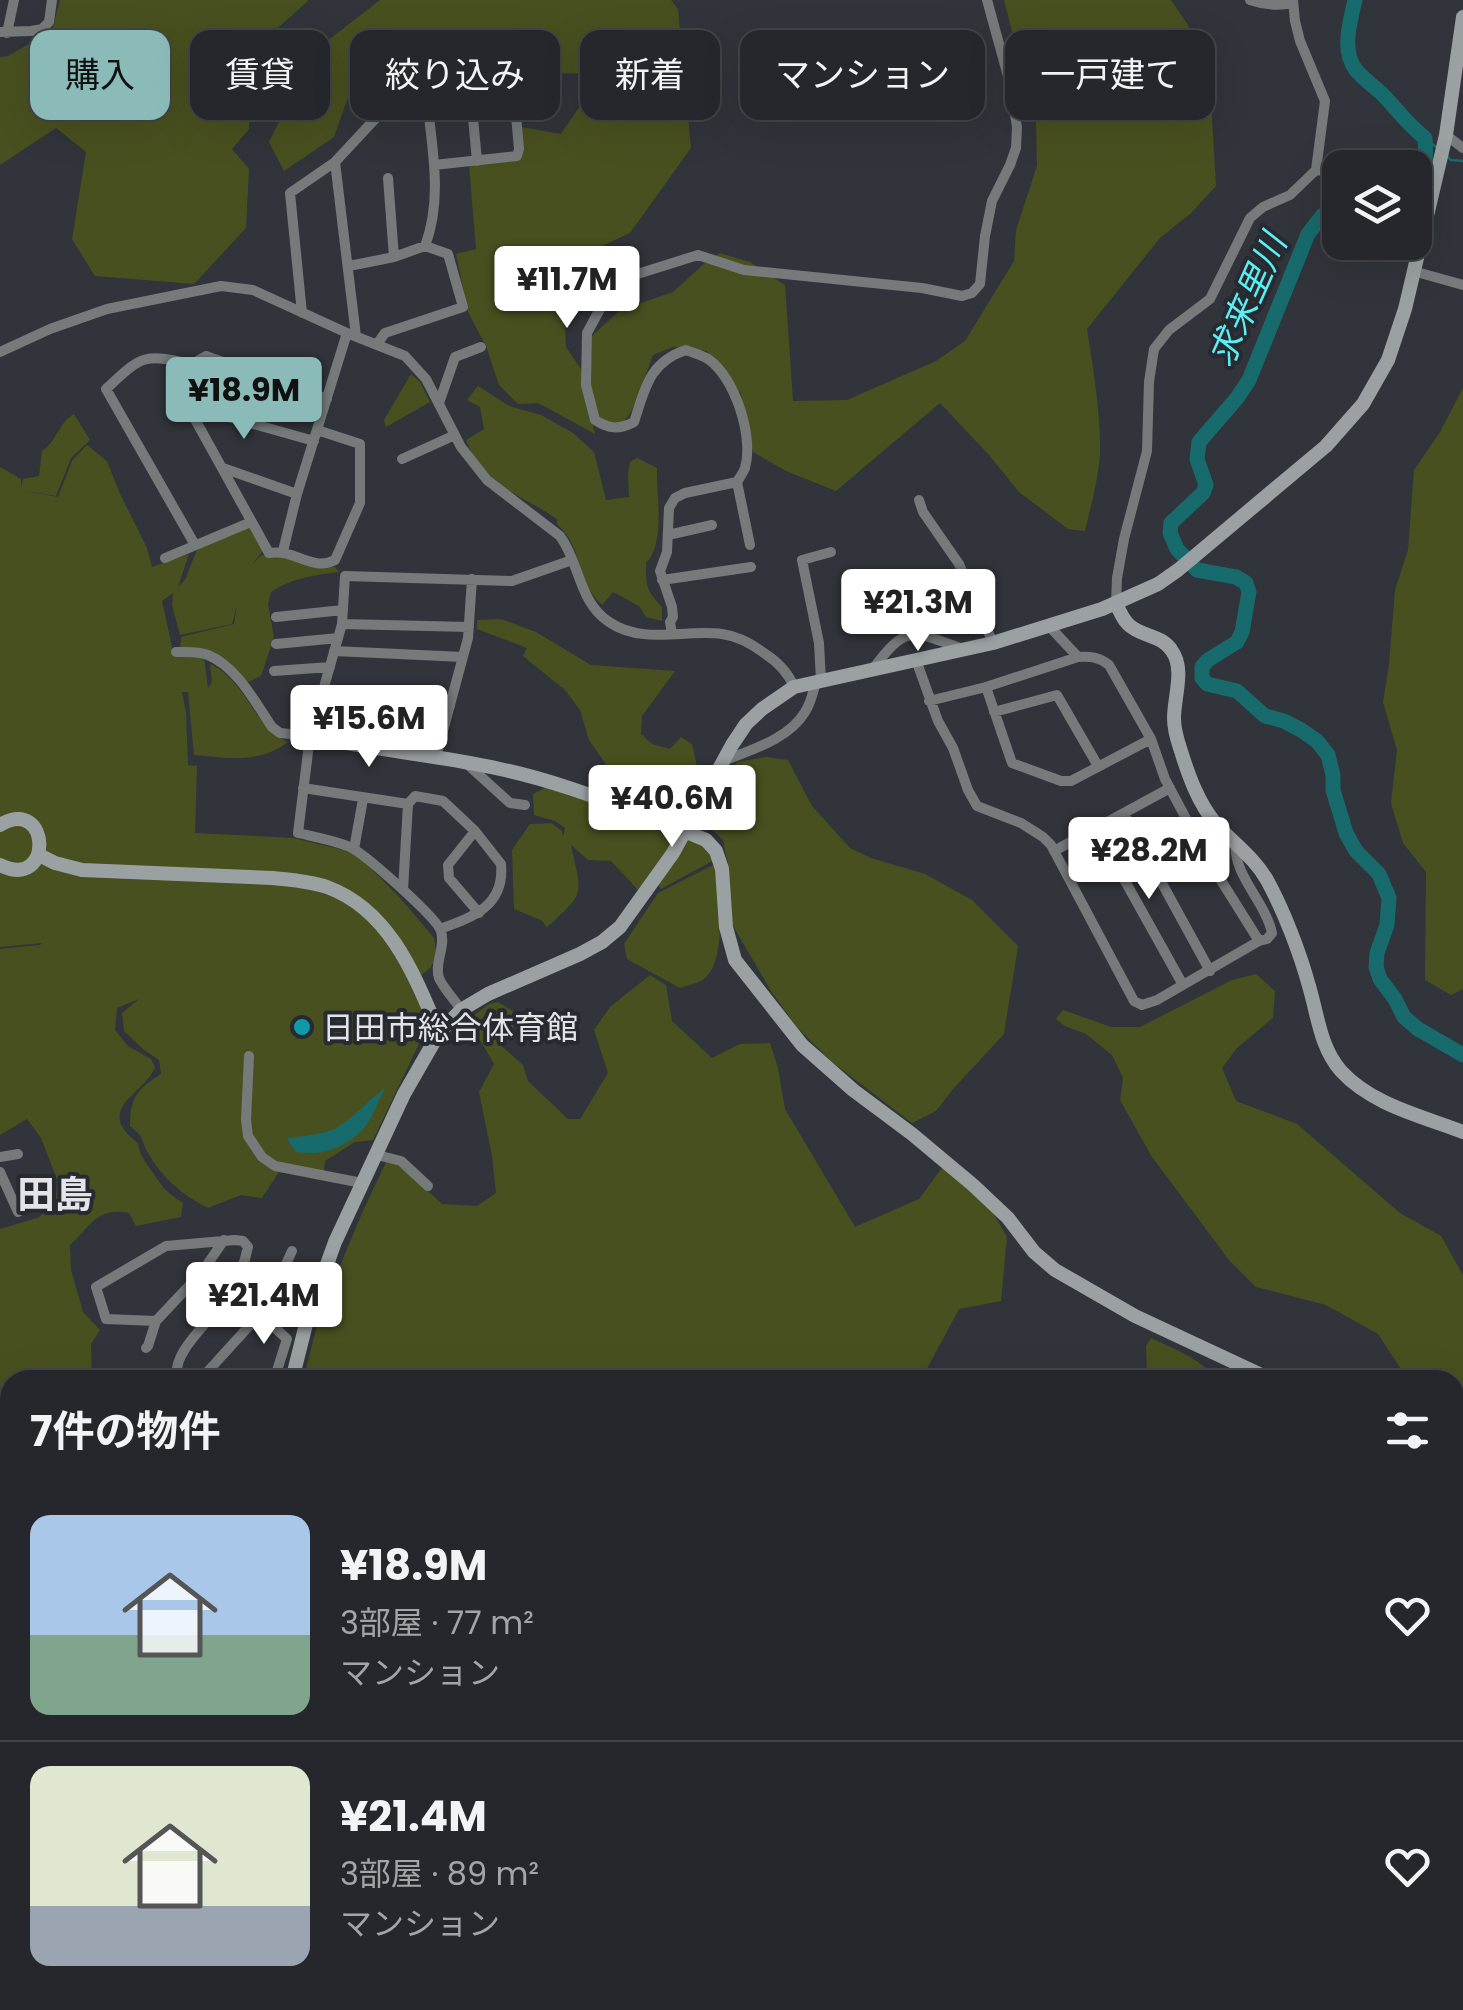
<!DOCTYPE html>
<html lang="ja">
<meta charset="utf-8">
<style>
:root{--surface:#25272c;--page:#313338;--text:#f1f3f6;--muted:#a3a5a9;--line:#424448;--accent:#8bbbb9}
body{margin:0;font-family:Poppins,"Noto Sans JP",sans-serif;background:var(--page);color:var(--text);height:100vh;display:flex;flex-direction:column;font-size:38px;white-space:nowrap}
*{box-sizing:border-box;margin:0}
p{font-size:32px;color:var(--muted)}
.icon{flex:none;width:55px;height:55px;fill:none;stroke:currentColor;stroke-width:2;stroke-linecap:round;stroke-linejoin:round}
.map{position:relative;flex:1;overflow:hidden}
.drawer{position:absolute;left:0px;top:1370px;width:1465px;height:640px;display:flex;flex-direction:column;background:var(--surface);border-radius:30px 30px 0 0;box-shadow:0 10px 40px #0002,0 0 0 2px var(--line)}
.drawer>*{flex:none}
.top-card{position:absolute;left:30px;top:30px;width:1405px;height:90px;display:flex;gap:20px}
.fabs{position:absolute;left:1322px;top:150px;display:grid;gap:20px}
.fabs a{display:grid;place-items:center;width:110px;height:110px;border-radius:20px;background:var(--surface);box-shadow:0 10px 40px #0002,0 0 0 2px var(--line);font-size:50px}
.price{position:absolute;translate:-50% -85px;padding:0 22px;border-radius:10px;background:#fff;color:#222;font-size:32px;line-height:65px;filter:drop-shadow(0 2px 5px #0008)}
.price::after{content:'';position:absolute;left:50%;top:60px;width:30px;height:22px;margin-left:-15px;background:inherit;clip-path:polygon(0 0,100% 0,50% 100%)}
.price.current{background:var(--accent);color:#111}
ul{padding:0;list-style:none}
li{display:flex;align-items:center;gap:30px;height:250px;padding:0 30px}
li+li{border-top:2px solid var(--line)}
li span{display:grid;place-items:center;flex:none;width:280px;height:200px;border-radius:20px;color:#555}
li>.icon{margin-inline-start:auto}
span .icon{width:120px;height:120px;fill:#fffc;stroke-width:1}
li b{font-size:42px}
h2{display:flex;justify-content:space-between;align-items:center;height:120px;padding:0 30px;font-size:42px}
.tag{padding:0 35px;border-radius:20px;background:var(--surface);box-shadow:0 10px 40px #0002,0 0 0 2px var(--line);font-size:35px;line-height:90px}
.tag.current{background:var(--accent);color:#111}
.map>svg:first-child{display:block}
.green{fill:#49501f}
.water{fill:#176b6d}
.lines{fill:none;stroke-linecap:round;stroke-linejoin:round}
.stream{stroke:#176b6d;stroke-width:2.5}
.river{stroke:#176b6d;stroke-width:15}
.street{stroke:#767a7b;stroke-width:10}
.secondary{stroke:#9ba1a3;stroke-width:14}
.secondary-bridge{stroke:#9ba1a3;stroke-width:14}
.culture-dot{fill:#0f9aa8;stroke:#272a30;stroke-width:4}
.labels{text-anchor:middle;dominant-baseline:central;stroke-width:8;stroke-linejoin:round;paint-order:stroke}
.poi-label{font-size:32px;fill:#e3e4e8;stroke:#272a30;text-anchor:start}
.water-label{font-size:35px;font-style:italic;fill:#5aeff2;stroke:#272a30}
.quarter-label{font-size:38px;font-weight:bold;fill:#e3e4e8;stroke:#272a30}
</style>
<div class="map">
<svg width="1463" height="2010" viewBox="0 0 1463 2010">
<rect width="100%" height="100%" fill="#31343a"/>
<!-- green -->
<path class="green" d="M60,0H309L251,52L249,129L232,149L249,169L246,228L194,284L95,276L72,239L86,152L56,128L0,165V57L8,56L52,31Z
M380,0H671L678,9L691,148L630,233L574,259L556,276L564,312L566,347L581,369L585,397L595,434L538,403L518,404L499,385L486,346L468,312L456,254L476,249L469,165L522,159L521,127L561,134L602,73L509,74L472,39L437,49L397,78L370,77L347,100L334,137L284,171L269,142L313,52Z
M1004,0H1171L1188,25L1198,67L1211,101L1216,186L1191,213L1160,238L1087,329C1093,367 1101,415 1100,454C1098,480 1091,506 1085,531L1068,529L1019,492L989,455L940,403L836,491L786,471L753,452L741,394L707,351L673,347L653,355C647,369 634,417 622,422C614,426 606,422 598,419L590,386L592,336L620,310L673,292L706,262L720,253L750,262L785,285L793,401L847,400L936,361L965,341L1014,261L1016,230L1037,166L1036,124Z
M411,374L420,382L430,402L386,427L384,420Z
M478,386L509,406L541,415L573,433L594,452L606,500L629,497L628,474L630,462L637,458L657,468C656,495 666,543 646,563C646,586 646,590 662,607V621L646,617L639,606L613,592L602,605C577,581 583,560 568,537C565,532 561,528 557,524V519C519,493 485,488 466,440L484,429L480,407L467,400Z
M1463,388V989L1451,995L1425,980L1426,872L1403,843L1391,803L1397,750L1383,702L1389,664L1395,590L1408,550L1414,470L1440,432Z
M74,414L90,440L71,458L56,496L21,490L58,497L72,461L87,445L107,461L120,494L147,548L152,567L189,554L178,587L185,580L198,547L249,526L263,551L252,564L262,555C290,556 307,567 335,567L339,572C314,575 292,578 271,592L268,604L274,637L261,676L248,682L234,667L214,652L180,648L181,637L234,624L237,605L232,624L180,635L172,605L173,593L162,601L174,656L204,658L208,688L212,682L210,664C240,677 250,712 273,733C278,737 283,739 288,742C259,764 228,758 194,755L188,692H182L186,712L188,765L197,766L195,833L293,838L356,853L401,899L434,938L437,956L430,968L413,982L427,1027L373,1140L355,1142L325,1161L323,1177L279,1172L262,1198L241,1195L208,1208C182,1195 162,1178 148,1153C140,1138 145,1138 130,1126C130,1098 137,1089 161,1074L159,1060L144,1050L124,1031L122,1013L139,999L117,1008L115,1030L128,1046L151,1059L155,1067C145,1094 92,1109 138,1143C140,1157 145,1161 153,1173C165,1190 165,1191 183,1203L181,1217L136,1226L129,1213C97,1207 91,1226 70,1245L71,1270L83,1312L100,1330L91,1344L92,1380H10V1457L0,1456V1229L37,1218L56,1206L57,1179L41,1138L27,1119L0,1135V949L40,945L42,943L0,947V467L21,479V488L23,479L39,476L42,451C57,442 58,423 74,414Z
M501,619L536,632L591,665L675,671L642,716L641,734L652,744L670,749L681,737L692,744L698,770C692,777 685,789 677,795C653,811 621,795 598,785L605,763L589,740L580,710L565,690L523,656L527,648L477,629V620Z
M766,757L788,760L812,806L850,848L871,858L925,874L972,900L1018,946L1004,1034L954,1088L936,1111L912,1123L832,1062L797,1027L771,991L732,924L728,864L723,840L704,821L737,762Z
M550,785L679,833L638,890L611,861L588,860L571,845C582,896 586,892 547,927L541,920L514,909L512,850L530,824L551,823L562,831L563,837L565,828L555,821L534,815L533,794Z
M688,837L704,844L714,860L661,889L657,883Z
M715,864C718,892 729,960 703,980C697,984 687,985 680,988L627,959L624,944L658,893Z
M1256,974L1275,991L1273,1018L1237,1048L1222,1068L1236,1101L1297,1124L1400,1213L1441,1236L1463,1275V1470L1455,1460V1380H1408L1378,1334L1326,1305L1256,1287L1229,1260L1152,1157L1120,1100L1123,1078L1112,1055L1086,1034L1065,1026L1056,1019L1063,1010L1111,1027H1140L1232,980Z
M650,975L666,985L672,1021L712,1058L740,1044L770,1043L778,1068L785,1109L855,1227L919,1199L944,1165L991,1209L1007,1237L1001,1301L959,1309L921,1380H604L603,1375L574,1380H303L320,1314L362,1213L387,1160L401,1165L442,1204L477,1206L496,1193L492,1156L479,1092L494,1064L473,1028L462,1024L489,1004L498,1002L523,1017L498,1043L523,1065L528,1081L568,1119H580L608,1073L594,1030L610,1007Z
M1151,1338C1170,1347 1207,1361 1215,1380H1147L1146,1346Z
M10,1683V2000H722L728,2010H0V1692L6,1689Z"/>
<!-- water -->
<path class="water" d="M385,1088C378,1101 372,1120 362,1130C343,1149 321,1156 296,1152L288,1140V1138C306,1136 323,1135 338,1127C352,1119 370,1099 385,1088Z"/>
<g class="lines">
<!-- stream -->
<path class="stream" d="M1425,138L1436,147
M1446,155L1451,160L1463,161
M140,1380L171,1370
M0,1515H10"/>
<!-- river -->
<path class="river" d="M1355,0C1350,22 1341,51 1356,70C1364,80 1377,88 1386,98C1399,112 1409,126 1425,138C1426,154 1427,168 1415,179
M1340,202L1322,216L1308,234L1249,380L1237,398L1199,442L1197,459L1206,485L1203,493L1171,523L1170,533L1177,549L1197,570L1236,577L1246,583L1249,592L1242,632L1237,642L1208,660L1202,667V678L1207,684L1237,691L1265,716L1284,721L1301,730L1317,741L1328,755L1333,775V790L1346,833L1356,851L1379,874L1389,898L1387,925L1377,953L1376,967L1380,979L1395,999L1404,1017L1418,1029L1463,1055"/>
<!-- street -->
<path class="street" d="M1250,0C1264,5 1278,6 1293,3
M0,32L31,31L42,29L49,22L52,0
M7,33L14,0
M471,96L477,161
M1446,135L1463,148
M335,162L356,336
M1316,170L1340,173
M388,178L394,257
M1415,187L1432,195
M425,246C443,199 432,148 427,99
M349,266L394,257L425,246L448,254L463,307L385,333L377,344
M1413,271L1463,285
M302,313L290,193L335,162L388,105L427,99L514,93L519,149L517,156L434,165
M0,352L50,329L107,309L221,286L253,290L347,333L405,356L426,379L461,447L487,480L560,536C580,563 578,601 609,622C643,645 684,629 722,634C737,636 752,644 764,653C778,662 788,672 794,687
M191,364C142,353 142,356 106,389L195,545
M439,403L455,357L481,347
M186,405L314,441
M317,430L360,444V503L335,560C312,572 296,549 269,553L171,376L206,356L327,399
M402,459L455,435
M223,468L297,494
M919,500L923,512L959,564L993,643
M668,535L712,525
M750,545L737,482C740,477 743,473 745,468C754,437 735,377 708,359C702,355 693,353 686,350C649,362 645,389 634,422C619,430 609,429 595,420L586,385L587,333L612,287L628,277L698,255L744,270L922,288L962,296L972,293L980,284L985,236L992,201L1010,165L1016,148L1017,127L1009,80L987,0
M283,551L297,494L347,333
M165,558L251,522
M662,580L751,567
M1116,604L1117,578L1124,539L1147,451L1149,382L1154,349L1169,330L1210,299L1250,218L1263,207L1290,195L1316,170L1325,101L1300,41L1295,21L1293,0
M276,617L343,610
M342,624L469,627
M1049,626L1078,657
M672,634L670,622L673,617L672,607L660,571L667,552L669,508L675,498L685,493L737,482
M276,644L338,638
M334,651L463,657
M176,652C186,652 198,651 208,655C237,667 255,702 272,727L280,733L310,736
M916,660L938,721L953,748L968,790L977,806L1021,823L1043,837L1051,845L1134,1001L1142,1005L1157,1000L1259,941L1267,939L1272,933C1266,903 1232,873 1236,844
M873,669C907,622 914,632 963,649
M274,671L330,667
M821,681L819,643L802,560L831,552
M986,687L1012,763L1061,781H1071L1151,739
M323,693L450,706
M929,701L986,687L1078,657C1090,656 1099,657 1109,665L1151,739L1165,779L1207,858L1259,941
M994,712L1057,695L1098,766
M436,757L468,638L472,579
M723,761C751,750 789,739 805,712C811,703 813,692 816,682
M466,763L510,803L525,805
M303,788L408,804L415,796L443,801L475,831L501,864C505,906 473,917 440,929
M1124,814L1210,971
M1096,829L1183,985
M475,831L448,865L449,878L479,913
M354,849L363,799
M1054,851L1170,788
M403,890L408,804
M461,1010C455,1000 443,988 439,978C434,963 446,947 441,931C436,917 365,854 350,847C333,840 315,837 298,833L310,736L342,624L345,576L512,581L572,560
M249,1056L246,1120L248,1136L262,1157L275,1166L362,1183
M377,1155L401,1161L428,1186
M0,1157L18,1154
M0,1172L18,1212
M260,1314L287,1339L274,1380
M156,1321L106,1319L96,1287L166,1246L235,1240L243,1241L248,1247C245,1262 238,1279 230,1292C217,1317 168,1352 178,1380
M146,1348L148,1346L156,1321L202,1272L224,1240
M200,1380L260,1314L268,1303L292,1251
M1235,1380L1241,1366
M0,1460L10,1463
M1455,1713L1463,1714
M1455,1863L1463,1865
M1070,2010L1076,2000"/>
<!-- secondary -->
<path class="secondary" d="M1116,604C1121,613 1124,623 1133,628C1146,637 1163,636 1172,651C1185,669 1174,697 1174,718C1174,728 1177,739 1180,748C1188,774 1198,803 1216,824C1233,843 1254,857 1267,880C1284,911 1300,953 1309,986C1318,1016 1320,1047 1341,1071C1372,1105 1422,1116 1463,1132
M310,736C373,750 437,755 500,769C553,780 604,800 655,819
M0,825C51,795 54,892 0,865
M706,840L716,851L722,869L726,927L735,960L802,1045L853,1090L912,1134L973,1185L1008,1218L1034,1252L1055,1270L1135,1316L1272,1380
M39,855L55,863L82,870L273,878C291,880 310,881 327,887C390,910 415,976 439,1033
M292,1380L307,1320L335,1242L404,1094L439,1033L461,1010L488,994L580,954L602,942L620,927L673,853L732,745L746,724L762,709L794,687L993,643L1102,609L1158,584L1178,570L1326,446L1363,404L1388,360L1405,309L1446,135L1463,17
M1455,1498L1463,1509
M0,1544L10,1543
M1455,1674L1463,1676"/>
<!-- secondary-bridge -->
<path class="secondary-bridge" d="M655,819L706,840"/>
</g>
<!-- markers -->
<circle class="culture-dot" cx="302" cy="1027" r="10"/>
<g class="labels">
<!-- poi labels -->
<g class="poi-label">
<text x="322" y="1027">日田市総合体育館</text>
</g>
<!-- water labels -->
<g class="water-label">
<text transform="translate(1247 300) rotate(-66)">求来里川</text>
</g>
<!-- quarter labels -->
<g class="quarter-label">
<text x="55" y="1194">田島</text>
</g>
</g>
</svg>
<div class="fabs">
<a><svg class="icon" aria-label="layers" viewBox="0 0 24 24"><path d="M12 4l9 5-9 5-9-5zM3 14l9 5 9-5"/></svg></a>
</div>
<b class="price" style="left:567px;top:331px">¥11.7M</b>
<b class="price current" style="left:244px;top:442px">¥18.9M</b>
<b class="price" style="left:918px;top:654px">¥21.3M</b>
<b class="price" style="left:369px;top:770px">¥15.6M</b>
<b class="price" style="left:672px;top:850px">¥40.6M</b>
<b class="price" style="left:1149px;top:902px">¥28.2M</b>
<b class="price" style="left:264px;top:1347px">¥21.4M</b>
<div class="top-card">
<a class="tag current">購入</a>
<a class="tag">賃貸</a>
<a class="tag">絞り込み</a>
<a class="tag">新着</a>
<a class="tag">マンション</a>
<a class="tag">一戸建て</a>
</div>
<section class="drawer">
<h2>7件の物件<svg class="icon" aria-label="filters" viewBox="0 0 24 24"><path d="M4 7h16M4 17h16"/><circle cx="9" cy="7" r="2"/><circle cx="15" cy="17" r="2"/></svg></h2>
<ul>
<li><span style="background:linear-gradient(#a9c7e8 60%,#7fa58c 0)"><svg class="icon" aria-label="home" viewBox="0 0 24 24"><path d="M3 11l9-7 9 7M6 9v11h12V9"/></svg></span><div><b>¥18.9M</b><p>3部屋 · 77 m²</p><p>マンション</p></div><svg class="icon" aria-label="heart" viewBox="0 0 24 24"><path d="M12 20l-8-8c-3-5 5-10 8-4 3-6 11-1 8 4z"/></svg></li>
<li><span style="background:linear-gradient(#dfe7d0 70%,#9aa5b1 0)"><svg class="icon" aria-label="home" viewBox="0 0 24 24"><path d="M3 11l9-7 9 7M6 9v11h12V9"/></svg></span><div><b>¥21.4M</b><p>3部屋 · 89 m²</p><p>マンション</p></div><svg class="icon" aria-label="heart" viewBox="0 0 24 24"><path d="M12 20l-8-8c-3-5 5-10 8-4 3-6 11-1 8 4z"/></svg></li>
</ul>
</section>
</div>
